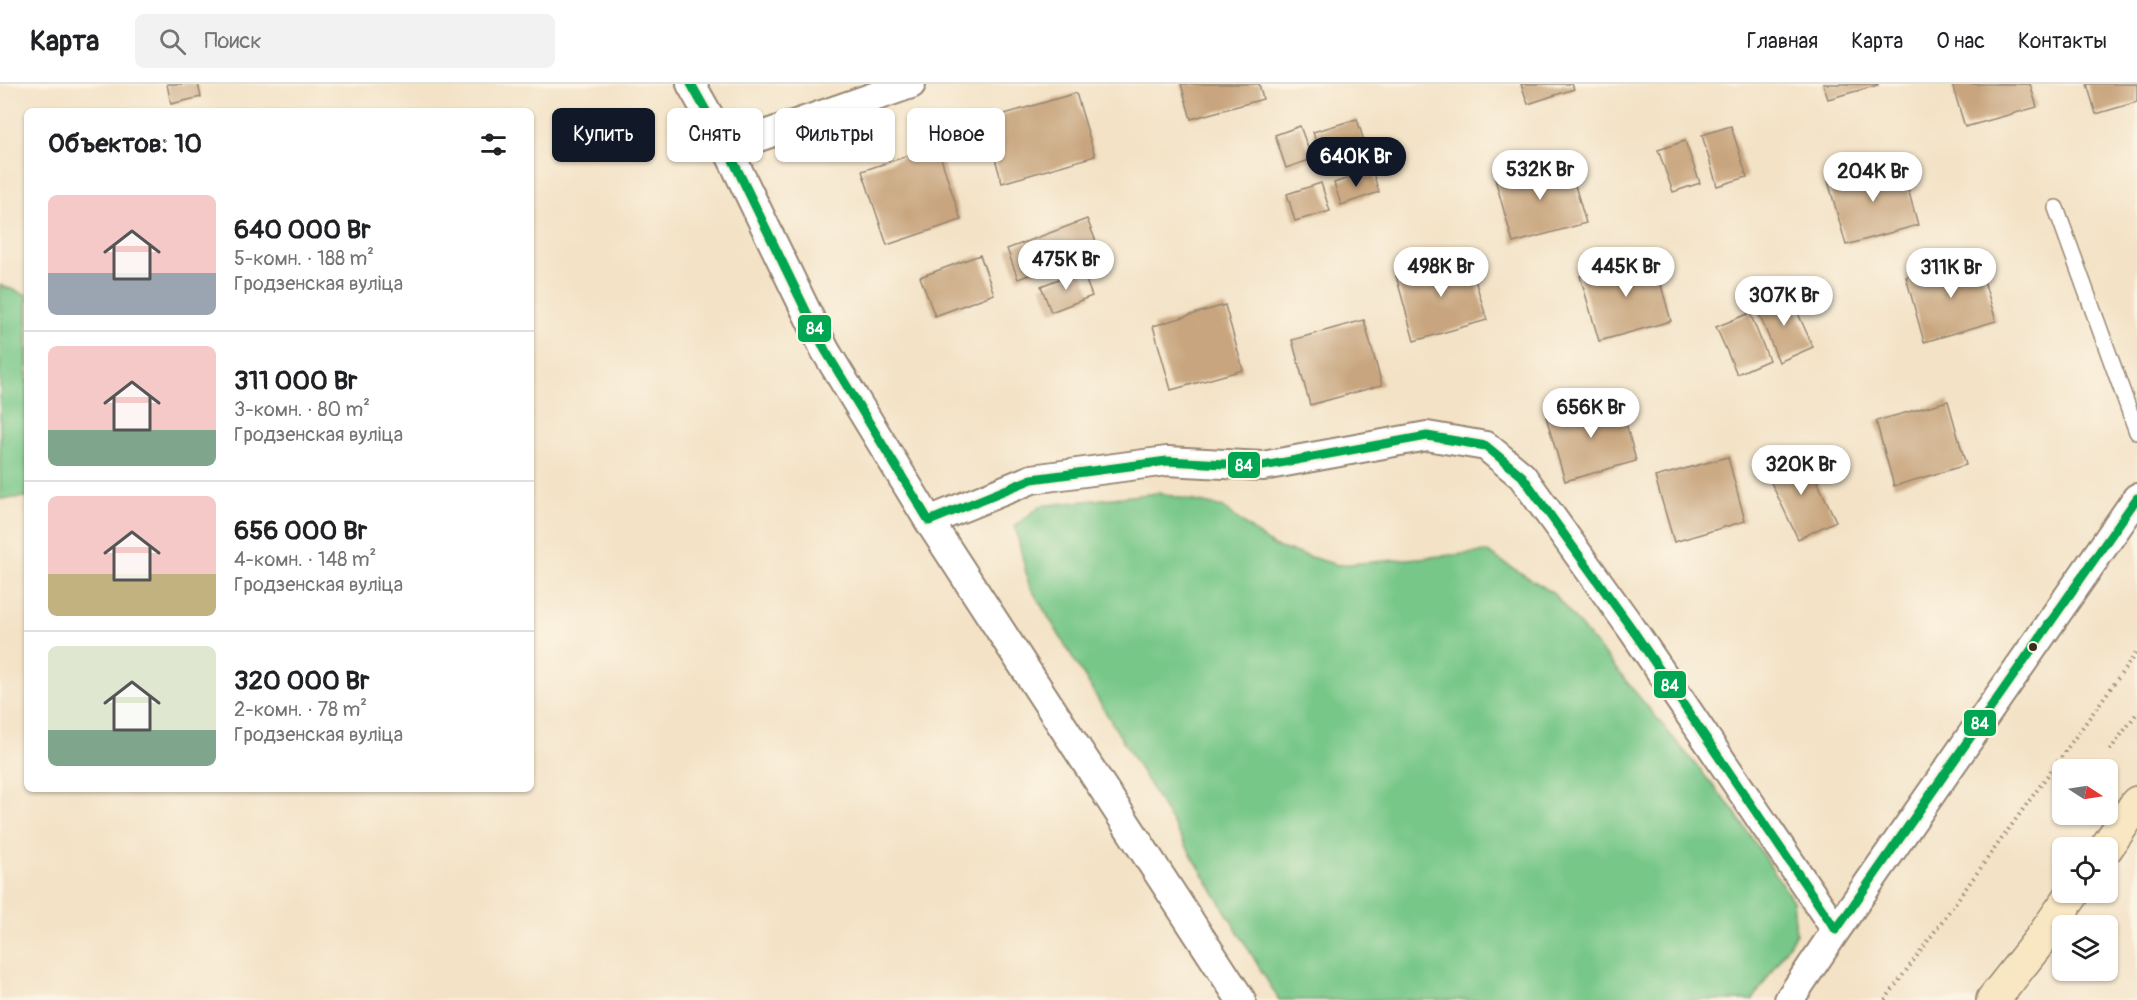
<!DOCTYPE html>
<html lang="ru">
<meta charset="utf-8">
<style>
:root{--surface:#fff;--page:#f2f2f2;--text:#202124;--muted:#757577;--line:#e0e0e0;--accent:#111827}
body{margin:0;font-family:Pangolin,sans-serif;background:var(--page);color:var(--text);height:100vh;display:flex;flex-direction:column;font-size:22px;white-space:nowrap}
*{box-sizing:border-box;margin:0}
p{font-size:20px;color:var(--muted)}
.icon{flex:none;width:33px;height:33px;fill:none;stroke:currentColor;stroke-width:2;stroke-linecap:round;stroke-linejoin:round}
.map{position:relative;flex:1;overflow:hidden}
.sheet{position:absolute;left:24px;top:24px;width:510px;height:684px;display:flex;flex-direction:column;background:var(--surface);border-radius:9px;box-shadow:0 2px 4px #0004}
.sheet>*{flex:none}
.banner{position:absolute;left:552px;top:24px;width:570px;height:54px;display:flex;gap:12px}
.needle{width:39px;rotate:102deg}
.fabs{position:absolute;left:2052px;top:675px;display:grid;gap:12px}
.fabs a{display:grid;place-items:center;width:66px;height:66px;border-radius:9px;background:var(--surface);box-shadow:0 2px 4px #0004;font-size:30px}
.price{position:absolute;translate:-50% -51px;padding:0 14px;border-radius:21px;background:#fff;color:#222;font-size:20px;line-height:39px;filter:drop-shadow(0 2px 3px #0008)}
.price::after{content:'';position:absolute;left:50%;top:36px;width:18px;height:14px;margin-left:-9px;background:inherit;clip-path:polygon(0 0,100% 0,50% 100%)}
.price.on{background:var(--accent);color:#fff}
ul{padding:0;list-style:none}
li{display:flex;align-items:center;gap:18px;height:150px;padding:0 24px}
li+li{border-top:2px solid var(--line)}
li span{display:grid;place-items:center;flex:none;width:168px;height:120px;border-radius:9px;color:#555}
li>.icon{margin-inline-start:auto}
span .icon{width:72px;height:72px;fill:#fffc;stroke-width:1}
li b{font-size:26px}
h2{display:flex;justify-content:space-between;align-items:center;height:72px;padding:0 24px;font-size:26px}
.tag{padding:0 21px;border-radius:9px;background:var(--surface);box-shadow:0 2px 4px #0004;font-size:21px;line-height:54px}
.tag.on{background:var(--accent);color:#fff}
header{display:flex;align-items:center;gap:36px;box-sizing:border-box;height:84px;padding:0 30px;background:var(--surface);border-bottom:2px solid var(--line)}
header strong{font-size:28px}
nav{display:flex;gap:33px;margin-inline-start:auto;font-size:21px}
.search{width:420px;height:54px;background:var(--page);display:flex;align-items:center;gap:15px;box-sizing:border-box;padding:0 21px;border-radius:9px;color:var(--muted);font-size:22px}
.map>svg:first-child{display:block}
.green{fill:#77c788;stroke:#597853;stroke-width:1.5}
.building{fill:#c8a57e}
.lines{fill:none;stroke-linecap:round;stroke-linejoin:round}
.lane-casing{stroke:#978672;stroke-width:18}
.street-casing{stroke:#978672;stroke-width:32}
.secondary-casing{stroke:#978672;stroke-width:36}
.path{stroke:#978672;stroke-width:4;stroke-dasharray:1.5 4.5;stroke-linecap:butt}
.lane{stroke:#fff;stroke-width:15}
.street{stroke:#fff;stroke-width:28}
.secondary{stroke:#f9e7c3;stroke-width:33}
.bus-1-casing{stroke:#fcf5e5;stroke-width:14}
.bus-1{stroke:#00a651;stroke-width:9}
.bus-dot{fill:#3b2a1e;stroke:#fcf5e5;stroke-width:2}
.line-badge{stroke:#fcf5e5;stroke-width:2}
.badge-label{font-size:16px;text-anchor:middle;font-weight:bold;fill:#fff}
</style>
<header>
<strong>Карта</strong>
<div class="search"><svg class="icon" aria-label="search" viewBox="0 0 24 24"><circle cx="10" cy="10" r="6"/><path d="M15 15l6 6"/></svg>Поиск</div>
<nav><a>Главная</a><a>Карта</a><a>О нас</a><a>Контакты</a></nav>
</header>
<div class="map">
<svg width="2137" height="916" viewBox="0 0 2137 916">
<rect width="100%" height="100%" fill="#fcf5e5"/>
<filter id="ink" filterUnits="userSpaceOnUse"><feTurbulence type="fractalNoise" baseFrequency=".0167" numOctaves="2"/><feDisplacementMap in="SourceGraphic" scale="12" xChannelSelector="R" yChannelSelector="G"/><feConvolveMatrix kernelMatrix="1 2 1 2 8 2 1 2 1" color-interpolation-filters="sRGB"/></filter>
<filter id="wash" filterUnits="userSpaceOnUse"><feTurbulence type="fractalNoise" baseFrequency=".008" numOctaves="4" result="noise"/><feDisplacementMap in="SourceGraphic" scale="24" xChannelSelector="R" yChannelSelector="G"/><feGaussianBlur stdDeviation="1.35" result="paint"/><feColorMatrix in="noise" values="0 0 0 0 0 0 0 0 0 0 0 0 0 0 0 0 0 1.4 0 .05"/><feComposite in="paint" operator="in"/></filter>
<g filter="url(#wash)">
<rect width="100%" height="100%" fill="#f3e2c6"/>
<!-- green -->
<path class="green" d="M0,201L27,211V413L0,415Z
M1158,409L1222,423L1273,462L1338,481L1487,468L1553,509L1734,727L1793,817L1796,849L1753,916H1279L1029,501L1015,442L1040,422Z"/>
<g id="blocks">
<!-- building -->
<path class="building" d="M167,0H198L201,13L171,20Z
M1181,0H1259L1263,15L1191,35Z
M1521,0H1572L1574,5L1528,20Z
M1823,0H1878V1L1828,15Z
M1952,0H2030L2037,23L1965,43Z
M2087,0H2137V18L2096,30Z
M1076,9L1095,72L1002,99L984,36Z
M1357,35L1369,73L1324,86L1313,48Z
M1300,42L1312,75L1286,84L1275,51Z
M1731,42L1747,93L1717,102L1702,51Z
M1685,57L1700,99L1673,108L1658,66Z
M937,62L961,136L887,161L862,87Z
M1567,74L1586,139L1513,159L1495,95Z
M1900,76L1918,141L1846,161L1828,97Z
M1372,86L1379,108L1341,121L1334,99Z
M1321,99L1330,127L1295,137L1287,110Z
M1087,135L1099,165L1018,195L1007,165Z
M980,171L994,210L935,232L920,193Z
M1468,172L1487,236L1414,257L1396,192Z
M1653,172L1671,237L1599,257L1580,192Z
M1977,173L1996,237L1924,258L1906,193Z
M1082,186L1092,212L1051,228L1041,202Z
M1789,209L1813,263L1779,278L1756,223Z
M1225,221L1243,286L1171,306L1153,242Z
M1750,229L1769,276L1737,290L1716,243Z
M1364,236L1382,301L1310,321L1292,256Z
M1619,312L1636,377L1565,397L1546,333Z
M1948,317L1966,381L1894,402L1876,337Z
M1804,370L1836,437L1798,455L1766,388Z
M1728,373L1745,437L1674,458L1655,393Z"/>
</g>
</g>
<g filter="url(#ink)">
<use href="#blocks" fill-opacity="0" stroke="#978672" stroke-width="1.5"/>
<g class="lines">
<defs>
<path id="lane" d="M2056,124L2137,348"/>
<path id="street" d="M691,0L727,64L825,266L929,437L1032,395L1167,377L1263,382L1427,352L1486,362L1522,392L1632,545L1836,846L2137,414
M727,64L911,0
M929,437L1241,916
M1789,916L1836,846"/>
<path id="secondary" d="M2106,764L2137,719
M1993,916L2041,855L2074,808"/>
</defs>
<!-- lane casing -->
<use href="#lane" class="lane-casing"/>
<!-- street casing -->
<use href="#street" class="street-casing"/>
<!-- secondary casing -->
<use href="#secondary" class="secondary-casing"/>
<!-- path -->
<path class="path" d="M2110,666L2137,629
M1885,916L2137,568"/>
<!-- lane -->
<use href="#lane" class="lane"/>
<!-- street -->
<use href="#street" class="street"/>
<!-- secondary -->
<use href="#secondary" class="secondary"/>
<defs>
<path id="bus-1" d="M691,0L727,64L825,266L929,437L1032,395L1167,377L1263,382L1427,352L1486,362L1522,392L1632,545L1836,846L2137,414"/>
</defs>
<!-- bus-1 casing -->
<use href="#bus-1" class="bus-1-casing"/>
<!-- bus-1 -->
<use href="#bus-1" class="bus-1"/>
</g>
</g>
<!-- markers -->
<circle class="bus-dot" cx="2033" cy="563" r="5"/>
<g class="line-badge">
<rect x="797" y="230" width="35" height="29" rx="6" fill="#00a651"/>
<rect x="1227" y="367" width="34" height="28" rx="6" fill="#00a651"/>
<rect x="1653" y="586" width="34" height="29" rx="6" fill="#00a651"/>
<rect x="1963" y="625" width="34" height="28" rx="6" fill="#00a651"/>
</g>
<g class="badge-label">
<text x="815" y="250">84</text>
<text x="1244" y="387">84</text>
<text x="1670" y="607">84</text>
<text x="1980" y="645">84</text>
</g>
</svg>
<div class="fabs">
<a><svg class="needle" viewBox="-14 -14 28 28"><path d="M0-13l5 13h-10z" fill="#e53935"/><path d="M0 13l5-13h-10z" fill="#757577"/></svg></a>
<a><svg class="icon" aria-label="locate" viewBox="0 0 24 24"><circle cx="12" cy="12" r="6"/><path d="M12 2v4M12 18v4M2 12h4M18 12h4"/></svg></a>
<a><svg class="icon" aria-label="layers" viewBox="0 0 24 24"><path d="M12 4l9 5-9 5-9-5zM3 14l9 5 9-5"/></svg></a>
</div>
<b class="price on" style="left:1356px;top:104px">640K Br</b>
<b class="price" style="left:1540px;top:117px">532K Br</b>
<b class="price" style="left:1873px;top:119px">204K Br</b>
<b class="price" style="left:1066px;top:207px">475K Br</b>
<b class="price" style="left:1441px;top:214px">498K Br</b>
<b class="price" style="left:1626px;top:214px">445K Br</b>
<b class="price" style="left:1951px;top:215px">311K Br</b>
<b class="price" style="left:1784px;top:243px">307K Br</b>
<b class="price" style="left:1591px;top:355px">656K Br</b>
<b class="price" style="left:1801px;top:412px">320K Br</b>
<div class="banner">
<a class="tag on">Купить</a>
<a class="tag">Снять</a>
<a class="tag">Фильтры</a>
<a class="tag">Новое</a>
</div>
<section class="sheet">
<h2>Объектов: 10<svg class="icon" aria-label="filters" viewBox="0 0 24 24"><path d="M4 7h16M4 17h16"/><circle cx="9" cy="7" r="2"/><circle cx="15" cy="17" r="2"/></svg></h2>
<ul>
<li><span style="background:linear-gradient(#f6c9c9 65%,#9aa5b1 0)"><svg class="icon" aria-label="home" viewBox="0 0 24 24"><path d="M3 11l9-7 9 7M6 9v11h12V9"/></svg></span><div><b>640 000 Br</b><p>5-комн. · 188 m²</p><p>Гродзенская вуліца</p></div></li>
<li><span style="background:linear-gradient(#f6c9c9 70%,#7fa58c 0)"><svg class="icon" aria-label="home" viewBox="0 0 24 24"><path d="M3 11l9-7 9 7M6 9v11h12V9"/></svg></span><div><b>311 000 Br</b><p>3-комн. · 80 m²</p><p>Гродзенская вуліца</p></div></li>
<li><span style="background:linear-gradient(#f6c9c9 65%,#c2b280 0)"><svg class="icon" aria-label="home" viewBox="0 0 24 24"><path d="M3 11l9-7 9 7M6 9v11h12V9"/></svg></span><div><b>656 000 Br</b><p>4-комн. · 148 m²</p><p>Гродзенская вуліца</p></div></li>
<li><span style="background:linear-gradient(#dfe7d0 70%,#7fa58c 0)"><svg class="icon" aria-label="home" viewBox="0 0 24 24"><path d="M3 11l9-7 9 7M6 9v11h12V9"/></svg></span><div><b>320 000 Br</b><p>2-комн. · 78 m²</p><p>Гродзенская вуліца</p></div></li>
</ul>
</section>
</div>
